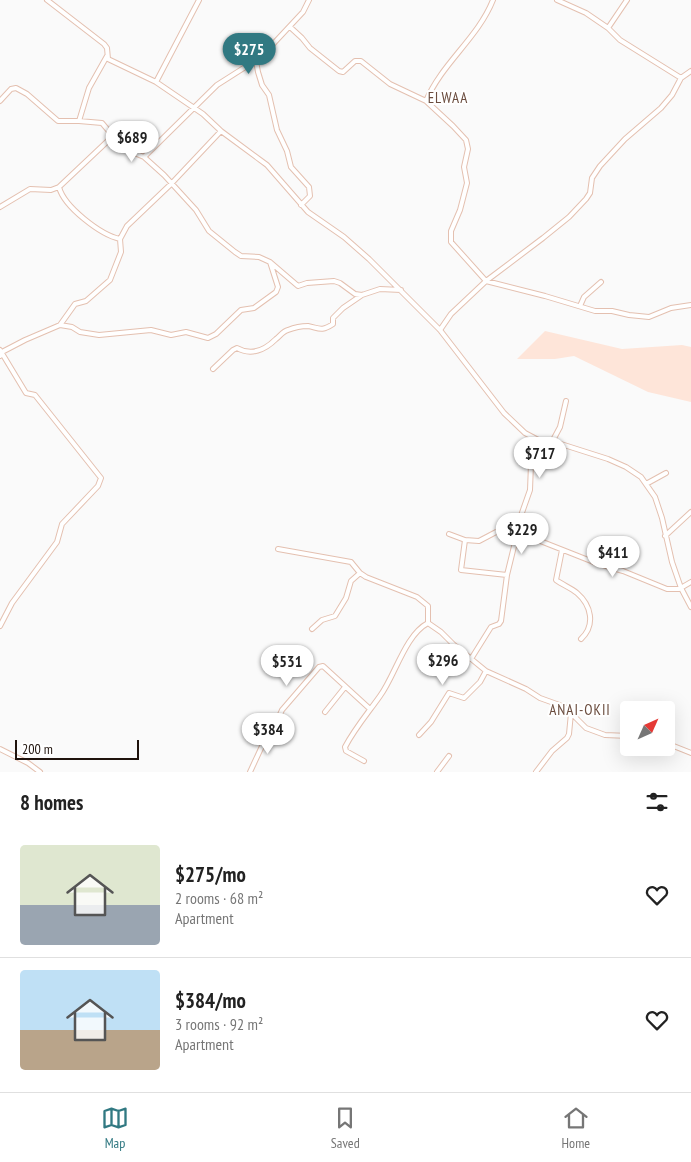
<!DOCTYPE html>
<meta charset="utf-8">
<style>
:root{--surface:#fff;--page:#f6f6f6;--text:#222;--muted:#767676;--line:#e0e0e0;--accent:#317982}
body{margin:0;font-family:"PT Sans Narrow",sans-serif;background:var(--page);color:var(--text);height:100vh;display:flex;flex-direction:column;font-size:19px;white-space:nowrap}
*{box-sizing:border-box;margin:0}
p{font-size:16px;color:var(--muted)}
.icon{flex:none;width:28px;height:28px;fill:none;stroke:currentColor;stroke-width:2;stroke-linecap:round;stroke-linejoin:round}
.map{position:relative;height:772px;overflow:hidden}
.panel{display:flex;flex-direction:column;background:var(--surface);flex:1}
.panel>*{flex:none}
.needle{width:32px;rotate:45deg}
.controls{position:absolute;left:620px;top:701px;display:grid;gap:10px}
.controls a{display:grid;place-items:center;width:55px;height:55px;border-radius:5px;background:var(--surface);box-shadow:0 5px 20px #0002;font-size:25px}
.scale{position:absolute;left:15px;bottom:12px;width:124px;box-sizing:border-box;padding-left:5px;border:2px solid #1f130d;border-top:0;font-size:14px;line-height:18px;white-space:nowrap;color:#1f130d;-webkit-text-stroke:4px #fff;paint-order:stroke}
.price{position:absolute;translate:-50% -42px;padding:0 11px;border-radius:18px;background:#fff;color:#222;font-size:16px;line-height:32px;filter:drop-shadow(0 1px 2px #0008)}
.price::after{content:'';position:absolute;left:50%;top:30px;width:15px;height:11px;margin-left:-8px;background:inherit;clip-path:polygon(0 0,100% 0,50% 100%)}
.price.selected{background:var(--accent);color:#fff}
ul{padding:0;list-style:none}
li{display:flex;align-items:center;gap:15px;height:125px;padding:0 20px}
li+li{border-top:1px solid var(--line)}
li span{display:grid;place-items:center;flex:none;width:140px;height:100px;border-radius:5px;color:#555}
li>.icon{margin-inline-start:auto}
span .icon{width:60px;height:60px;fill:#fffc;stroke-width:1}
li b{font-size:21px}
h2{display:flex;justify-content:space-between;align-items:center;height:60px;padding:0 20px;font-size:21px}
.tabs{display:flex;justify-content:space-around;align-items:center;height:70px;border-top:1px solid var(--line);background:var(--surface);font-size:14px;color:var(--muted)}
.tabs a{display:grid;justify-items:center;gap:2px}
.tabs .selected{color:var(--accent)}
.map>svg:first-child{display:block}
.green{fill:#fee5d9}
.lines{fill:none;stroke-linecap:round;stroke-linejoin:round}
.minor-casing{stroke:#e4c0b0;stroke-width:6}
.minor{stroke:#fff;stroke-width:4}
.labels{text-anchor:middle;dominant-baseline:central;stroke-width:4;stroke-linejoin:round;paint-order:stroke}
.quarter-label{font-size:15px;letter-spacing:1px;fill:#6b4d3f;stroke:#fff}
</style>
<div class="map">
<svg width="691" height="772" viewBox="0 0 691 772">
<rect width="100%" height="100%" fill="#fafafa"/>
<!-- green -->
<path class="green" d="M545,331L622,349L682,345L691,347V402L648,392L574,356L555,359H517Z"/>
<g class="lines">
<defs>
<path id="minor" d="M47,0L104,44L107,48L108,59L156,82
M199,0L156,82L203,114L221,131L267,165L308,212L344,237L369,259L440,330L504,413L525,433L542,442L561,444L608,459L626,467L641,477L655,497L662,518L672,562L681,588L691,607
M557,0L586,13L608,28L620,40L681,78
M290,27L302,38L310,48L339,71L343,72L355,61H361L390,84L426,101L453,126L466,140L468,149L464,167L467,183L460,210L451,231V242L486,281L545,296L595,311H612L629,315L649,317L671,308L691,305
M608,28L627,0
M256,61L258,72L262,85L269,95L277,130L287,151L291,167L309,187L310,196L301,205
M0,101L11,89L16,88L27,94L58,121H79L102,123L113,136
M426,101C442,63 478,38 493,0
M79,121L89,88L107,56
M144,157L164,175L196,210L209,231L235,252L241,256L259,257L270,262L298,286L307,283L334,281L340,283L355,294L362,295L380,289L401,290
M59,187C64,207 101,235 120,239
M0,207L30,189L51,190L59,187L113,136L132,152L144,157L217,85L261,57L303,12L309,0
M580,306L584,297L601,282
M60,325L75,304L86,301L110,280L121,252L120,239L127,226L171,184L221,131
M440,330L451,314L486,281L543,238L569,217L586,199L590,193L592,178L600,166L625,139L661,108L672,95L681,78L691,71
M0,350L26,393L35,395L101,478L98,486L62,524L57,542L12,603L0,626
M0,356L2,352L25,340L60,325L72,327L80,332L99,335L151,330L171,335L186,332L208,338L216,334L241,310L254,308L276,292L278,287L270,262
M213,369L233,350L237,348C251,356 265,350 276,339C280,336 283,331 288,330C293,328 303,326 308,326C319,328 321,332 333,324V318L343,308L362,295
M542,442L531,464L530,490L518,524V530L520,533L596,563L623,571L667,589H679L691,582
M552,442L560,427L566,401
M646,484L666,473
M449,534L465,540L479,541L519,520
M665,536L691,512
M465,540L461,570L507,575
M278,549L351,562L360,573L366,577L417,597L428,606V623
M562,550L556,580C563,585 571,588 577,593C591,605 596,625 581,639
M428,623L441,632L453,644L486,671L526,689L540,698L565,707L586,728L605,735L629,736
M312,629L322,620L335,616L346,598L351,581L360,573
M471,659L491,627L499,624L501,621L507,575L518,530
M325,712L345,687
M419,735L431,722L449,693L464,698L480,682L486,671
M666,743L691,753
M0,749L28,763L40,772
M364,761L346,751L345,747C355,728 368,713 380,696C395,676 405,635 428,623
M250,772L263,744L273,730L282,710L319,667L323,666L370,709
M437,772L449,756
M536,772L552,751L567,738L569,734L571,713"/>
</defs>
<!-- minor casing -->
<use href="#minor" class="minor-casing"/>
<!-- minor -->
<use href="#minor" class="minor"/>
</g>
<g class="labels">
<!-- quarter labels -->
<g class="quarter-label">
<text x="448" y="97">ELWAA</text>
<text x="580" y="709">ANAI-OKII</text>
</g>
</g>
</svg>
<div class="controls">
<a><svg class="needle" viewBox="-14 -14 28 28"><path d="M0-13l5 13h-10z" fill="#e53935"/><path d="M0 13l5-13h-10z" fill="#767676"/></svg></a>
</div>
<div class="scale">200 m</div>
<b class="price selected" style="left:249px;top:75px">$275</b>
<b class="price" style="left:132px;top:163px">$689</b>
<b class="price" style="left:540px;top:479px">$717</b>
<b class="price" style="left:522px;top:555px">$229</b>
<b class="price" style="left:613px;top:578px">$411</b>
<b class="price" style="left:443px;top:686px">$296</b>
<b class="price" style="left:287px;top:687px">$531</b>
<b class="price" style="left:268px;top:755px">$384</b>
</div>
<section class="panel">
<h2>8 homes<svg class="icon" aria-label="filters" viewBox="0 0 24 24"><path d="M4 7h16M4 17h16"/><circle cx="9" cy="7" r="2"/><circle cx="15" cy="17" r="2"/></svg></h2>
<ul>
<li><span style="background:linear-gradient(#dfe7d0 60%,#9aa5b1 0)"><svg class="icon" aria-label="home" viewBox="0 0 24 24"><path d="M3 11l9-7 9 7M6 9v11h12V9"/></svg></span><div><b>$275/mo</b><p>2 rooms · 68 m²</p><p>Apartment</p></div><svg class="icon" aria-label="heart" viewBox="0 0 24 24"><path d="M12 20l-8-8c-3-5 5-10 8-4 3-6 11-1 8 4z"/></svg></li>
<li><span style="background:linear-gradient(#bfe0f5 60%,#b9a48a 0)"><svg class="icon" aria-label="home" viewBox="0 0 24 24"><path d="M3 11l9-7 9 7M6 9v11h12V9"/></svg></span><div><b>$384/mo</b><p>3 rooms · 92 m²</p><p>Apartment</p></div><svg class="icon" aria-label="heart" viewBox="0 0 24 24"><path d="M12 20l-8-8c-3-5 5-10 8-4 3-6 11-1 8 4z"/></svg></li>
</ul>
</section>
<nav class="tabs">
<a class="selected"><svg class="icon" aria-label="map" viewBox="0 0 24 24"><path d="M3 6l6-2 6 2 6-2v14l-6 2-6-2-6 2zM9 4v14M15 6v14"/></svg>Map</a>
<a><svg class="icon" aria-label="saved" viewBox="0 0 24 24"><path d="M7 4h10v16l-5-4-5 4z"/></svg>Saved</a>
<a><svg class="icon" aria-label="home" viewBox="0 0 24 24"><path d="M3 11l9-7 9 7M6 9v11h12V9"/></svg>Home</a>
</nav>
